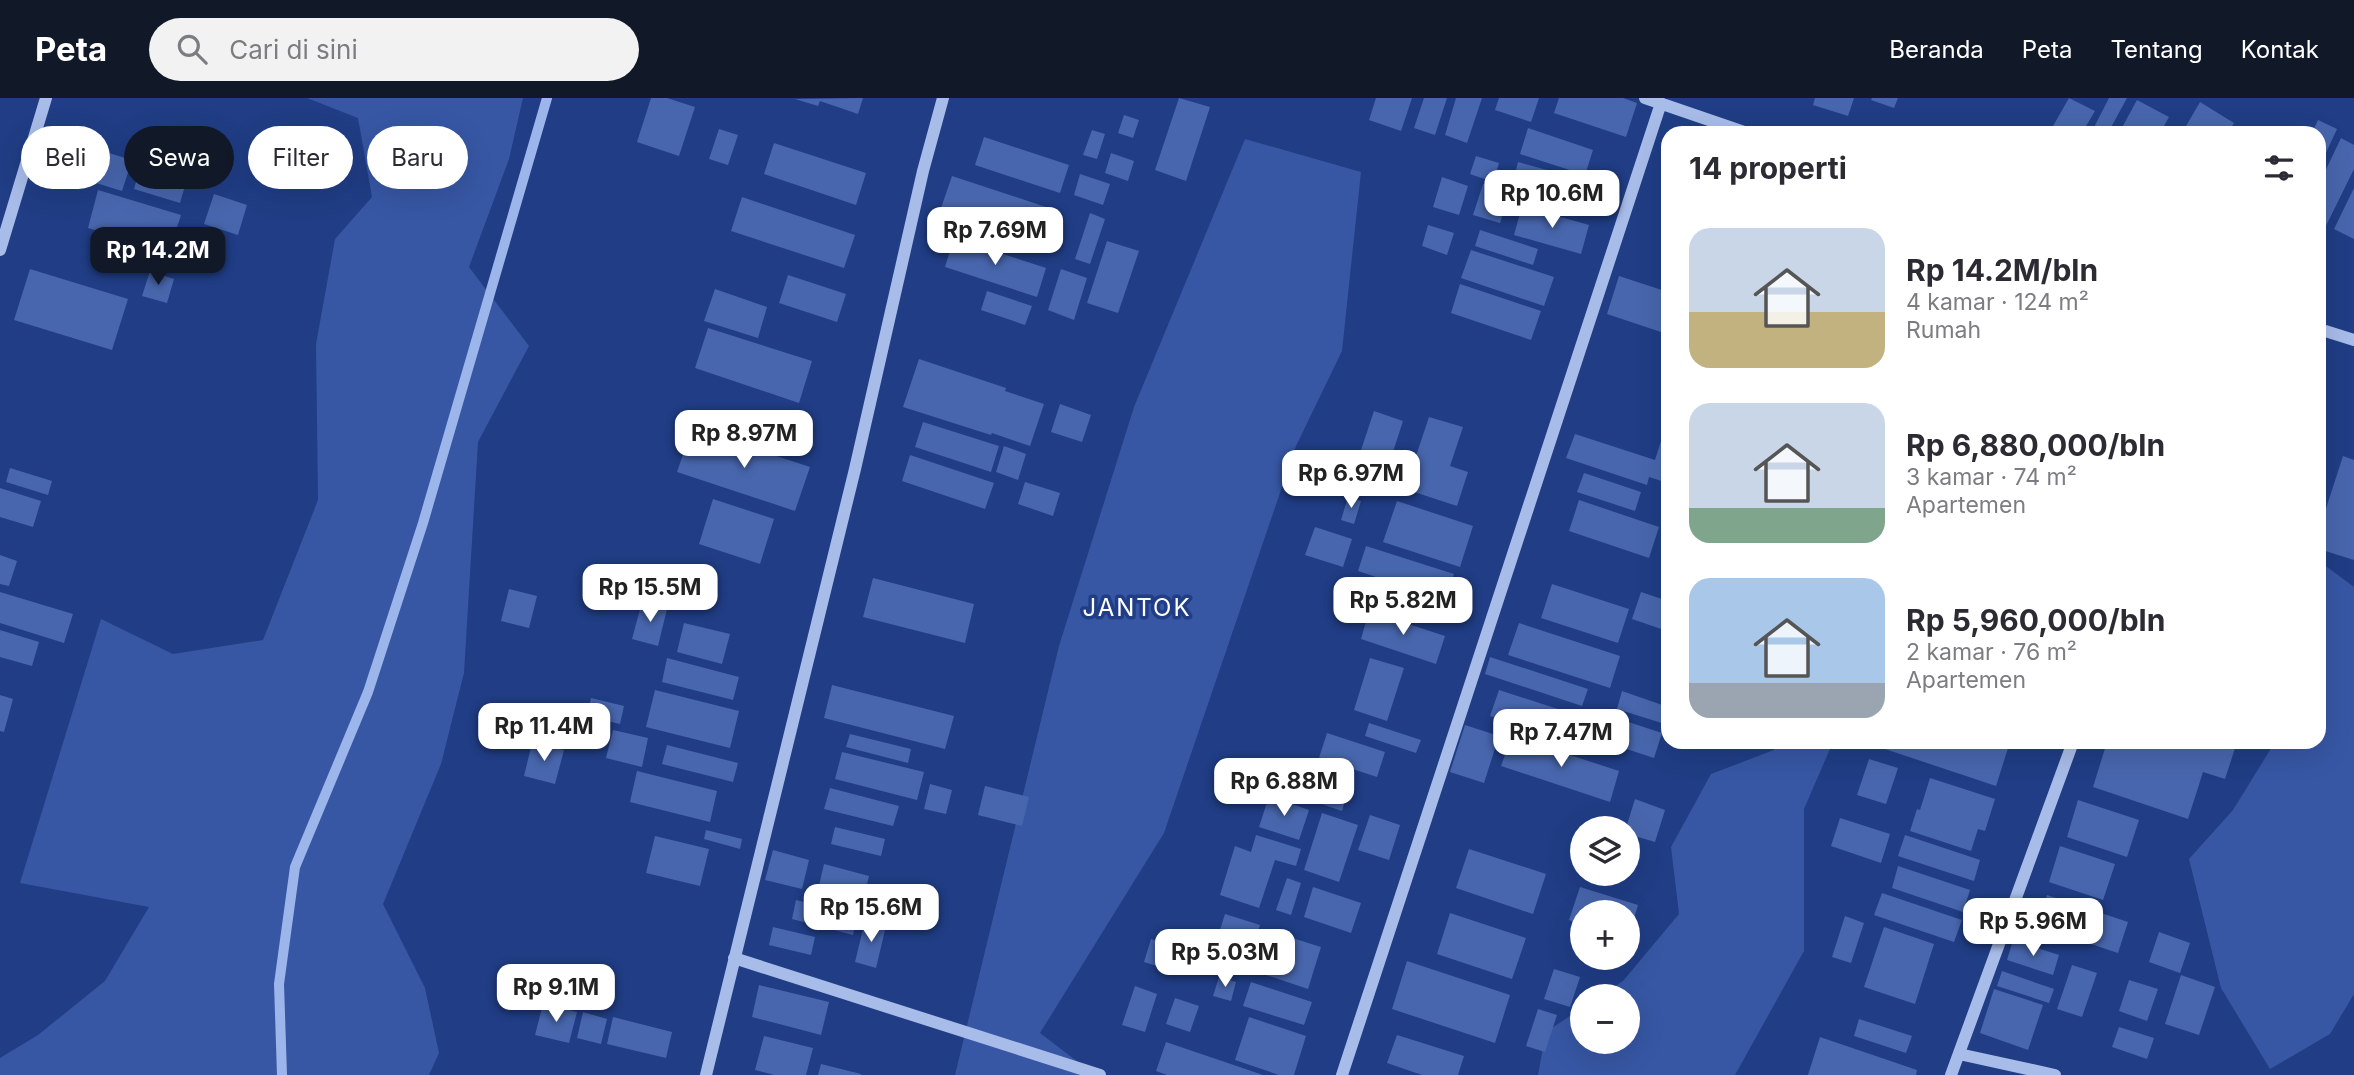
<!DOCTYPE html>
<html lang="id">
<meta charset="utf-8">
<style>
:root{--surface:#fff;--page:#f2f2f3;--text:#2b2b33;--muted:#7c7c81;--accent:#111827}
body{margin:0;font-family:Inter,sans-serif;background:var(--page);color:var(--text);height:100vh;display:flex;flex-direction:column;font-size:26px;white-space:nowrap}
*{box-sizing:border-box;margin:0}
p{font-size:23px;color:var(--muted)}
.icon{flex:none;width:38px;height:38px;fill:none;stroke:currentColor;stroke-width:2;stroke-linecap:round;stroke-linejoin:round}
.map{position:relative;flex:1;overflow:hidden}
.panel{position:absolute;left:1661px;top:28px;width:665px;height:623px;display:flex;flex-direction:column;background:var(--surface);border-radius:21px;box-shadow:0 7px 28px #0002}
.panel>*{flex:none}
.guide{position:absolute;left:21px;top:28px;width:665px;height:63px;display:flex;gap:14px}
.controls{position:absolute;left:1570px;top:718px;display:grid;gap:14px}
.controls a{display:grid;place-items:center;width:70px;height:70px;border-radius:50%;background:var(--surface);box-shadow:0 7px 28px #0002;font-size:35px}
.price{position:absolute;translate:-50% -60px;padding:0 16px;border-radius:14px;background:#fff;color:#222;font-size:23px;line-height:46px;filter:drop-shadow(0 2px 4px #0008)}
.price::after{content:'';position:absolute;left:50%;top:42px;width:21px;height:16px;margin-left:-10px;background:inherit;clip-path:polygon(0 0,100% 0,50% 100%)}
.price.on{background:var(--accent);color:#fff}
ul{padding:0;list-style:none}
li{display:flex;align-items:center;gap:21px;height:175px;padding:0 28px}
li span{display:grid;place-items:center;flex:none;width:196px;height:140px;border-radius:21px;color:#555}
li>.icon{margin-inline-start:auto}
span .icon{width:84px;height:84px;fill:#fffc;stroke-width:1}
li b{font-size:30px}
h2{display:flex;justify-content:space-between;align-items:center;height:84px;padding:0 28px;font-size:30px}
.chip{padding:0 24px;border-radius:32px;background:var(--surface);box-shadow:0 7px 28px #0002;font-size:24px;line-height:63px}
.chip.on{background:var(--accent);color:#fff}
header{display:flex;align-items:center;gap:42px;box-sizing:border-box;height:98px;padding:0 35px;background:var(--accent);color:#fff}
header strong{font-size:33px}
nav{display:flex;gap:38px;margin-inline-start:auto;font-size:24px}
.search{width:490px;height:63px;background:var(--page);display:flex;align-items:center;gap:18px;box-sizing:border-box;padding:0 24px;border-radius:38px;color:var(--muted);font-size:26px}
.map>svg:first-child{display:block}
.green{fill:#3757a4}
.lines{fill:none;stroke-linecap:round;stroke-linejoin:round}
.stream{stroke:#9cb5eb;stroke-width:10}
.building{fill:#4866ad}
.minor{stroke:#a8bce9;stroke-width:12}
.labels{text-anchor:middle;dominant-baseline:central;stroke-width:7;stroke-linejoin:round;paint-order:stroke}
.quarter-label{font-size:24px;letter-spacing:2px;fill:#fff;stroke:#203d85}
</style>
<header>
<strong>Peta</strong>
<div class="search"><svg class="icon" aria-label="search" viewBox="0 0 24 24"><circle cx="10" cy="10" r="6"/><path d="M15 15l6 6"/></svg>Cari di sini</div>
<nav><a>Beranda</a><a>Peta</a><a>Tentang</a><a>Kontak</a></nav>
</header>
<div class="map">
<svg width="2354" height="977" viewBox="0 0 2354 977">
<rect width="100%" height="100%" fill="#203d85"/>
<!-- green -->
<path class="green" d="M307,0H523L509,61L469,169L529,248L478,344L464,575L441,666L383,806L425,890L439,955L429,977H0V960L38,937L105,883L149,809L20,785L101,521L173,556L263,542L318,402L316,246L335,141L372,99L358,20Z
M1245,41L1361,74L1342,253L1296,348L1164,735L1040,935L1095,977H955L1059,548L1134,309Z
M2319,463L2354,489V896L2330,936L2270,971L2221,890L2189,761L2233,712L2275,644H2319Z
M1775,644H1833L1804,711V853L1735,977H1538L1546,934L1582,910V943H1628V898H1600L1623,883L1679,816L1671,749L1711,676L1774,652Z"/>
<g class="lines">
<!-- stream -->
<path class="stream" d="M282,977L279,886L295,769L368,594L423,425L547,0"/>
</g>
<!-- building -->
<path class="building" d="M651,0H667L695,9L679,58L637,44Z
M863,0L858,16L820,3L818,8L795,1Z
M1179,0L1210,9L1186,83L1155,72Z
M1376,0H1412L1401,33L1369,22Z
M1424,0H1447L1435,37L1414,30Z
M1456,0H1482L1467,45L1445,37Z
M1499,0H1539L1531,24L1495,12Z
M1559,0H1623L1637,5L1626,39L1554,15Z
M1815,0H1854L1848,18L1813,7Z
M1872,0H1898L1894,10L1871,2Z
M2069,0L2095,13L2082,35H2049Z
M2109,0H2127L2108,35H2091Z
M2137,2L2169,19L2160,35H2119Z
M2200,4L2234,25L2228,35H2182Z
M1124,17L1139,22L1133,40L1118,35Z
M2318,22L2337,31L2319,70V35H2312Z
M1528,30L1593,52L1585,77L1520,56Z
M719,31L738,37L728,67L709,61Z
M1092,32L1105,36L1097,61L1083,57Z
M984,39L1069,67L1060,95L975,67Z
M2341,40L2354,47V71L2323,134L2319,132V86Z
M76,45L132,62L122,93L67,76Z
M774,45L866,75L856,107L764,76Z
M1111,55L1134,63L1128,83L1105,75Z
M1476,58L1499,65L1493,84L1470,76Z
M143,60L189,74L180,105L134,91Z
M1518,64L1588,83L1580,113L1510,95Z
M1080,76L1110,86L1103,107L1074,97Z
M952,78L1052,111L1041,144L941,110Z
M1442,79L1468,88L1459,117L1433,109Z
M1483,86L1510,95L1500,125L1473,117Z
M2354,90V141L2334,131Z
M98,92L181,117L169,154L88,130Z
M214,96L247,107L238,137L204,126Z
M742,99L855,137L844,170L731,133Z
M1522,108L1589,127L1581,156L1514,137Z
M1090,115L1105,121L1090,166L1075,161Z
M1428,127L1454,135L1447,157L1422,148Z
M1480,132L1538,151L1533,167L1475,148Z
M954,140L1046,170L1037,199L945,169Z
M1107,143L1139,153L1118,215L1087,205Z
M1471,152L1554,179L1544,208L1461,180Z
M30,171L128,201L112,252L14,222Z
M1061,171L1087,180L1074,222L1048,212Z
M150,173L174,181L167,205L142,198Z
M788,177L846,196L837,224L779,205Z
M1619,178L1668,194L1667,236L1607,216Z
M1460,186L1541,213L1531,242L1451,215Z
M715,191L767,209L758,240L704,223Z
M987,193L1032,208L1025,227L981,212Z
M708,230L812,263L799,305L695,270Z
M919,261L1006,290L1005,293L1044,306L1030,348L992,335L991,337L903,309Z
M1060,306L1091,317L1082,344L1051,334Z
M1374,313L1403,323L1380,394L1350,385Z
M1429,319L1463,329L1450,368L1468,374L1457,408L1405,391Z
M923,324L999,348L991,374L915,349Z
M692,330L810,369L795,413L677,374Z
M1575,336L1655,362L1662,340L1668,342V385L1649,379L1647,387L1566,360Z
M1004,348L1026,356L1018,382L996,374Z
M910,357L994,385L985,411L902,383Z
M2343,358L2354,362V462L2319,451V432Z
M10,370L52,383L48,397L6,384Z
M1584,375L1641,394L1635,413L1577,394Z
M1025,384L1060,395L1053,418L1018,406Z
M0,390L41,403L33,429L0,419Z
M1348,399L1361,403L1354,426L1341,422Z
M713,401L774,421L760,466L699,446Z
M1579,402L1659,429L1649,460L1569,433Z
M1397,403L1473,428L1460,469L1383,444Z
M1315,429L1352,441L1343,469L1305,457Z
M1366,448L1454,476L1445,502L1358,473Z
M0,457L17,463L9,488L0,486Z
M873,480L974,506L965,545L863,519Z
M1552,486L1629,511L1618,545L1541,520Z
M509,491L537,498L529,530L501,523Z
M0,494L73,516L64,545L0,525Z
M1641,494L1668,503L1667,533L1632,521Z
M642,504L667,511L658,548L632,541Z
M1369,513L1445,538L1436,566L1361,541Z
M684,525L730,536L722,566L677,554Z
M1519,525L1620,558L1610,590L1508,557Z
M0,532L39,544L32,568L0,559Z
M1490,559L1588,591L1582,608L1485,576Z
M667,560L739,579L733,602L662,584Z
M1370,560L1404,570L1387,623L1354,612Z
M832,587L954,618L945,651L824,620Z
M655,592L739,613L730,650L646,629Z
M1499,592L1561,612L1552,639L1490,618Z
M1622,593L1668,609V627L1617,611Z
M0,597L13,601L4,634L0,633Z
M591,600L624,608L620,626L587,618Z
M1610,618L1662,635L1654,660L1602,643Z
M537,623L556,627L552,642L534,637Z
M1369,625L1421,642L1416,655L1365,638Z
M1465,627L1499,638L1484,685L1450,674Z
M613,632L648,640L642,669L606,660Z
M1327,635L1385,654L1377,679L1319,660Z
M850,636L911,651L908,665L846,649Z
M1512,638L1619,673L1610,704L1501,668Z
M1874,644H1999L2009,647L1996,688L1873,647Z
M2107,644L2132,651L2134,644H2237L2225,681L2203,674L2188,721L2093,689Z
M532,645L564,652L555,686L524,678Z
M667,647L738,665L733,684L662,666Z
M842,654L924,674L917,702L835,681Z
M1869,661L1898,670L1886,706L1857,697Z
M1307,671L1350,685L1342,713L1298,698Z
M637,673L717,693L710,724L630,704Z
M1930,680L1995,701L1985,733L1978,731L1971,753L1910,733L1917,711L1920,712Z
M930,686L952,692L946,716L924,711Z
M985,688L1029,699L1022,728L978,717Z
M830,690L899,708L893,728L824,711Z
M1269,698L1309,712L1299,742L1259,729Z
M1635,701L1665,712L1655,744L1628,736V730H1626Z
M2078,702L2139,722L2127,759L2067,739Z
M1322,715L1358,727L1339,784L1304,772Z
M1370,717L1400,727L1389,762L1358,752Z
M1840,720L1890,736L1881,765L1831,748Z
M835,729L885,741L881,758L831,746Z
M706,732L742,741L740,751L704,741Z
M1256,737L1301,751L1296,768L1275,762L1259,810L1220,797L1235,748L1251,754Z
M1905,737L1980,762L1974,783L1898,758Z
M655,738L709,751L700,788L646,775Z
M2060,748L2115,766L2103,802L2049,784Z
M1469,751L1546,776L1533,816L1456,790Z
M773,752L809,762L802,791L765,782Z
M824,766L869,778L862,807L817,796Z
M1898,768L1970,792L1963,814L1892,790Z
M1287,780L1301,785L1291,817L1276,812Z
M1313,789L1361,805L1351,835L1304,819Z
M1580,789L1638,807L1628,840V814H1582V827L1569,822Z
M1882,795L1962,822L1954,844L1874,817Z
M2047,797L2128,824L2118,855L2037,828Z
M796,802L857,817L853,837L792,821Z
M1450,815L1526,840L1512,881L1437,856Z
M1225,816L1260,827L1245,875L1210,863Z
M1845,818L1864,825L1851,865L1832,859Z
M865,823L886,828L876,870L855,864Z
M773,829L815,839L811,857L769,847Z
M1884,829L1934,846L1915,906L1864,889Z
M1267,832L1321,849L1308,891L1254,873Z
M2159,834L2190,845L2180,875L2149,864Z
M1151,841L1181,851L1173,873L1144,864Z
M2013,842L2059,857L2053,877L2007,862Z
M1407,863L1510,897L1495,945L1392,911Z
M2072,867L2097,875L2082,919L2057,911Z
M1554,871L1580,879L1570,909L1544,901Z
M2002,873L2054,891L2049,905L1997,888Z
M2181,877L2215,889L2199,937L2165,926Z
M1219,879L1236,884L1231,903L1213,898Z
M2129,882L2158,891L2147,923L2119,913Z
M1251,884L1312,904L1304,927L1243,908Z
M759,887L829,904L821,937L752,919Z
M1135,888L1157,896L1145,934L1122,927Z
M1994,891L2043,907L2028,952L1980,935Z
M1175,900L1199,908L1190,934L1166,926Z
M543,906L577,914L569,945L535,937Z
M1538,911L1557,917L1545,954L1526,948Z
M583,914L607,921L601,946L577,940Z
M613,919L672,934L666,960L607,946Z
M1249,919L1306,938L1294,977H1279L1235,962Z
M1859,921L1912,938L1906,955L1854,938Z
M2119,929L2154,940L2147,961L2112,949Z
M1397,937L1464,958L1458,977H1422L1387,965Z
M764,938L813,950L806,977H774L755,972Z
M1820,939L1917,972L1916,977H1808Z
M1166,944L1263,977H1167L1156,973Z
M821,966L861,976V977H818Z"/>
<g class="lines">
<!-- minor -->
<path class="minor" d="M1645,0L1747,35
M0,152L46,0
M2319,231L2354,242
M734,860L1100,977
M1959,956L2055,977
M706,977L855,371L923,73L943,0
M1342,977L1661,5
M1951,977L2073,644"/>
</g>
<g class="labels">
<!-- quarter labels -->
<g class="quarter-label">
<text x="1137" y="509">JANTOK</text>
</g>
</g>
</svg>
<div class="controls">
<a><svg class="icon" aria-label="layers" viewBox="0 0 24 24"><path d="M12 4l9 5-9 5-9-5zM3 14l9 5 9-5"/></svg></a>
<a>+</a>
<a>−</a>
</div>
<b class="price" style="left:1552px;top:132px">Rp 10.6M</b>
<b class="price" style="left:995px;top:169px">Rp 7.69M</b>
<b class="price on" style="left:158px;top:189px">Rp 14.2M</b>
<b class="price" style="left:744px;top:372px">Rp 8.97M</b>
<b class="price" style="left:1351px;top:412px">Rp 6.97M</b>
<b class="price" style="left:650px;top:526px">Rp 15.5M</b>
<b class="price" style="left:1403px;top:539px">Rp 5.82M</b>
<b class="price" style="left:544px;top:665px">Rp 11.4M</b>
<b class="price" style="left:1561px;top:671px">Rp 7.47M</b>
<b class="price" style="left:1284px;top:720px">Rp 6.88M</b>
<b class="price" style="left:871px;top:846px">Rp 15.6M</b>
<b class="price" style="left:2033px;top:860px">Rp 5.96M</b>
<b class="price" style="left:1225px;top:891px">Rp 5.03M</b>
<b class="price" style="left:556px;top:926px">Rp 9.1M</b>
<div class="guide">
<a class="chip">Beli</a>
<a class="chip on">Sewa</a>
<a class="chip">Filter</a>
<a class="chip">Baru</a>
</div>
<section class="panel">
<h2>14 properti<svg class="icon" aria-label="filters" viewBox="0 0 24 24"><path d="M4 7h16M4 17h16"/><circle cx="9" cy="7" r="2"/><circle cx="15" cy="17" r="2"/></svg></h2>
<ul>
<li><span style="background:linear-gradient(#c9d6e8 60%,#c2b280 0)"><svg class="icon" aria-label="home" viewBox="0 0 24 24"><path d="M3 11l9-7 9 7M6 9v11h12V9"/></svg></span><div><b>Rp 14.2M/bln</b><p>4 kamar · 124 m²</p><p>Rumah</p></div></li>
<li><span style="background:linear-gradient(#c9d6e8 75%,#7fa58c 0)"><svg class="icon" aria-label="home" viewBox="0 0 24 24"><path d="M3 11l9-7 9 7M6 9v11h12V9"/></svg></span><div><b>Rp 6,880,000/bln</b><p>3 kamar · 74 m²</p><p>Apartemen</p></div></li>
<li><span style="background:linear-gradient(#a9c7e8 75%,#9aa5b1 0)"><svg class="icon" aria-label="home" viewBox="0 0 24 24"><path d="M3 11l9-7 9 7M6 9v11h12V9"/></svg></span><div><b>Rp 5,960,000/bln</b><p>2 kamar · 76 m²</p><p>Apartemen</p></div></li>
</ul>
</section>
</div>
